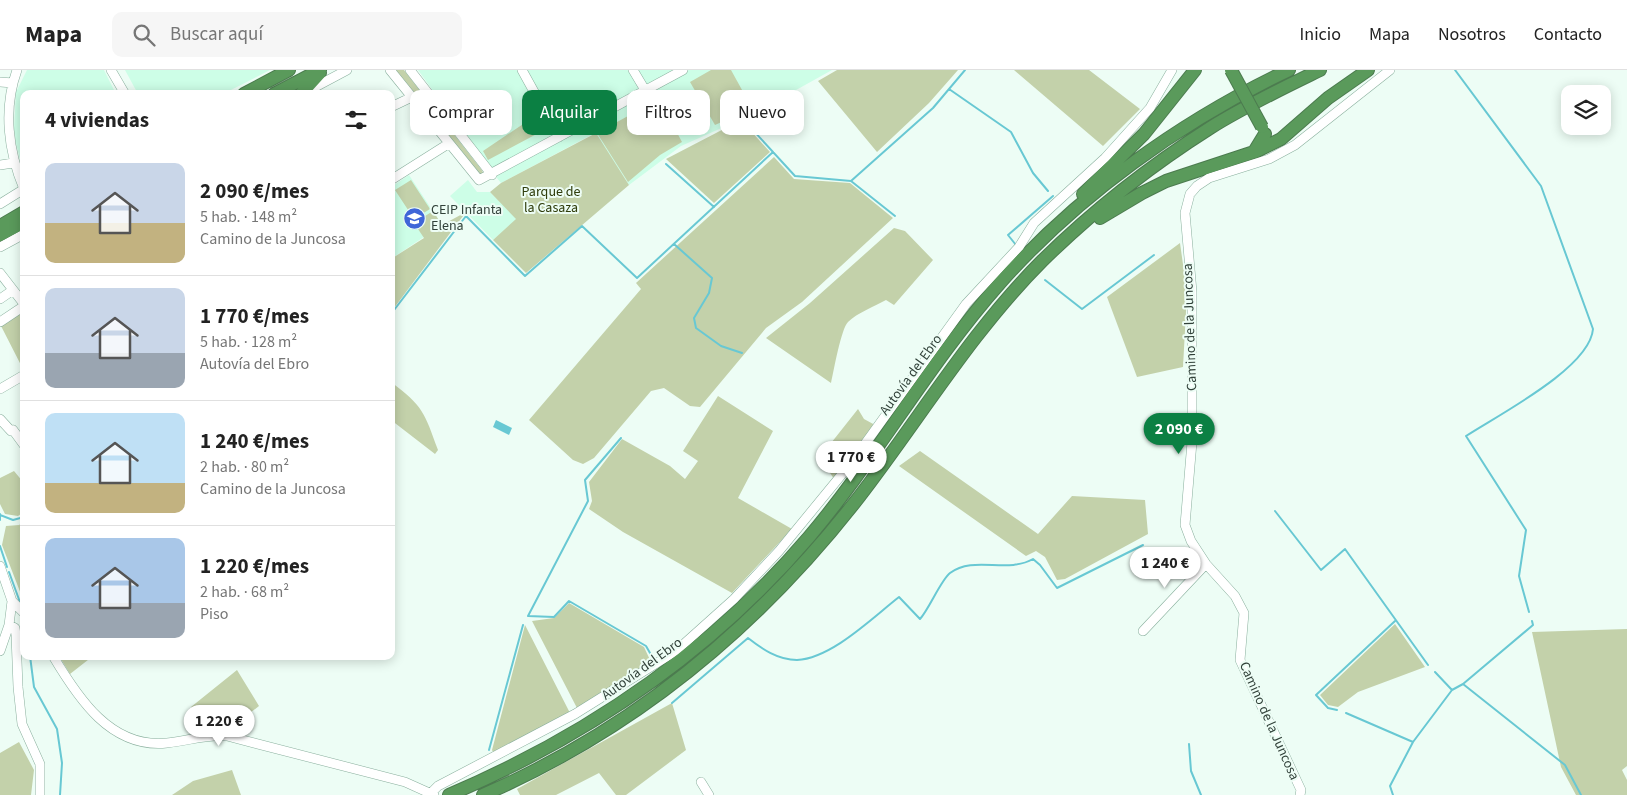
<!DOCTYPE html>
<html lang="es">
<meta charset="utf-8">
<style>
:root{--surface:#fff;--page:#f6f6f6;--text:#222;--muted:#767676;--line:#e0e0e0;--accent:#0b8043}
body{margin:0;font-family:"Source Sans 3",sans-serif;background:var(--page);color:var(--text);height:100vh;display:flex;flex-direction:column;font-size:19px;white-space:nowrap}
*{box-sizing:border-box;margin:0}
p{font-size:16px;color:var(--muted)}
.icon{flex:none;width:28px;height:28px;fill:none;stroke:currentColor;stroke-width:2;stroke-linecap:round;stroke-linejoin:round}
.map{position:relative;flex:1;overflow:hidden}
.drawer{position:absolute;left:20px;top:20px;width:375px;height:570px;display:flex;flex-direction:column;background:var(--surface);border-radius:10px;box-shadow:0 2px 12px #0003}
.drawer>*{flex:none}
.guide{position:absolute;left:410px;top:20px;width:475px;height:45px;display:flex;gap:10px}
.controls{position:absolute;left:1561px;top:15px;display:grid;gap:10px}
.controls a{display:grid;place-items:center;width:50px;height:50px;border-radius:10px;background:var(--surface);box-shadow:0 2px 12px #0003;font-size:25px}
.price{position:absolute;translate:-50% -42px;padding:0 11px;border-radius:18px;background:#fff;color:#222;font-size:16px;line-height:32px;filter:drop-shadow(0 1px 2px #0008)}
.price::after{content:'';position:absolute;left:50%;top:30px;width:15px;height:11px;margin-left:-8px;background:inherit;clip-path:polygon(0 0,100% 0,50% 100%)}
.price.selected{background:var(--accent);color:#fff}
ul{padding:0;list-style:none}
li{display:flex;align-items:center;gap:15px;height:125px;padding:0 25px}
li+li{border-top:1px solid var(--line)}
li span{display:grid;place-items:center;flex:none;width:140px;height:100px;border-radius:10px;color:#555}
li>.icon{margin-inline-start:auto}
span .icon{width:60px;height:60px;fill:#fffc;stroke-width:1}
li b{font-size:21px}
h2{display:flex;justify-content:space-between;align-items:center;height:60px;padding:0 25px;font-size:21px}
.pill{padding:0 18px;border-radius:10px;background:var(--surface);box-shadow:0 2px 12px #0003;font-size:18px;line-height:45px}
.pill.selected{background:var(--accent);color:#fff}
header{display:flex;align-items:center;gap:30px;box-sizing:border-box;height:70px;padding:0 25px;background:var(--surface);border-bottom:1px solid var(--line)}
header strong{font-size:24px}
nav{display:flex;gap:28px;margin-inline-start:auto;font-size:18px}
.search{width:350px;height:45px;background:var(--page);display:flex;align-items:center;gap:12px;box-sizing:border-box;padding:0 18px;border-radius:10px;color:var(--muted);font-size:19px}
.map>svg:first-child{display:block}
.built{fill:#cdfee7}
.green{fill:#c3d1aa}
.water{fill:#68c8d3}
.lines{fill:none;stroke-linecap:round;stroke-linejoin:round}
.stream{stroke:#68c8d3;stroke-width:2}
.minor-casing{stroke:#89af9d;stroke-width:10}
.highway-casing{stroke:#4c7b4f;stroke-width:14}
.minor{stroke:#fff;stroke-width:9}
.highway{stroke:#5a9a5b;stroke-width:12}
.highway-bridge-casing{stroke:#4c7b4f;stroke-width:14;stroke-linecap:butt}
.highway-bridge{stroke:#5a9a5b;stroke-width:12}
.labels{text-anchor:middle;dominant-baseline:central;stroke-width:4;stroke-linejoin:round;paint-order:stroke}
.park-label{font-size:14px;fill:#2f3c0b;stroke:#edfdf5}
.poi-label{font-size:14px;fill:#314139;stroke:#edfdf5;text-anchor:start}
.street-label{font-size:14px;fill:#314139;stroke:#edfdf5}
</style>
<header>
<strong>Mapa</strong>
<div class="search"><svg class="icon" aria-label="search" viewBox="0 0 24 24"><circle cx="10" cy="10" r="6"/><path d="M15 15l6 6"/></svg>Buscar aquí</div>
<nav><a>Inicio</a><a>Mapa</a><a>Nosotros</a><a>Contacto</a></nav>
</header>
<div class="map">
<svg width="1627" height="725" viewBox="0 0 1627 725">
<rect width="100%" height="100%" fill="#edfdf5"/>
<!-- built -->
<path class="built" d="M27,0H104L116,24H24L23,101L16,74L14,58L16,22Z
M125,0H270L223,24H138Z
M418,0H832L753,44L681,76L629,115L595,63L501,113L488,97Z
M409,105L442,155L391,189V117Z
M468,110L477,122H490L517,149L493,170L450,126Z"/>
<!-- green -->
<path class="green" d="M393,0H404L481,99L484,104L480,107Z
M711,0H731L752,38L715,55L690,12Z
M837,0H958L929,33L877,82L818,11Z
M1014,0H1089L1140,39L1103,76Z
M659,29L682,72L660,85L628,112L597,63Z
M538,44L546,59L488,90L483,81Z
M741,50L770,82L714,133L666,89Z
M596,63L629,115L526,203L493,170L516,149L490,122L501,113Z
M774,87L794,109L850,113L893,148L802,232L766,258L700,337L690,336L664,318L651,321L594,388L583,394L573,390L529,350L641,219L636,213Z
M411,110L430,139L414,149L395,120Z
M433,141L442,155L466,142L391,242V189L424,168L414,153Z
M894,158L905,161L933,190L894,235L886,230C875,236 857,243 848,252C841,259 834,300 831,313L766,268L810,233Z
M1180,173L1187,223L1183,297L1137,307L1107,227Z
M24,241V301L0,254Z
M391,312C424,337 424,342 438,380L435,384L391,350Z
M718,326L773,361L738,428L792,459L732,523L623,462L589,439L592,431L589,412L622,369L670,396L685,409L698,391L683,381Z
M858,339L864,349L875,355L834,409L820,387Z
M920,381L1038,464L1072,426L1145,430L1148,464L1065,509L1057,510L1045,487L1036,481L1026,486L899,396Z
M14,401L24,413V442L18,446L5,444L0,434V408Z
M24,452V532L2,475L6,456L19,455Z
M569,533L644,577L651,592L577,638L532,551L554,548Z
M1395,554L1425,597L1358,622L1338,637L1328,635L1320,625Z
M525,555L570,643L494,684L492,680Z
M1627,559V696L1622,700L1627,710V725H1576L1561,697L1532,562Z
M59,586H93L70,604Z
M237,600L259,636L227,661H211L191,637Z
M672,633L686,680L626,725H616L599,703L556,725H520L517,719Z
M19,672L34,700L31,725H0V683Z
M232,700L241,725H172L193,711Z"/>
<!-- water -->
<path class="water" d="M496,350L512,358L509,365L493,357Z"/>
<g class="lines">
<!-- stream -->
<path class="stream" d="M1455,0L1541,116L1593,259C1590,298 1498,345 1466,366L1526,460L1519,506L1529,542
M949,19L1011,62L1033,103L1048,121
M741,47L795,106L851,111L933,38L965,0
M666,94L714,137
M851,111L895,146
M674,174L712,208L709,223L694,248L696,258L721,276L742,283
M1016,175L1008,165L1053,126
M1045,210L1082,239L1154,185
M391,244L466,146L525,206L582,156L637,208L773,82
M621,368L585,410L588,431L528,546L554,547L569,531L646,576L654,590
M1275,441L1321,500L1345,479L1428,595
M0,444V450
M0,445L13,450L24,447
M0,476L7,497
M9,502L21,535
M1532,551L1533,555L1463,614L1565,695L1581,725
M30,586L34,617L57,659L62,693L60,725
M1435,602L1452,620L1463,614
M672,633L748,568C762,579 778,590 797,590C832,588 872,548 899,527L920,549C929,539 941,510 950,503C974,485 1007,504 1033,489L1040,495L1057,518L1143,475
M1337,640L1328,638L1316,625L1395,551
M1346,643L1413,672
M1189,674L1191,701L1201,725
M489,680L523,555
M1393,725L1390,716L1413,672L1452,620"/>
<defs>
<path id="minor" d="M17,0C3,39 8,81 24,119
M111,0L125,24
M390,0L479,110L683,0
M410,0L492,105
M522,0L559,67
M633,0L645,20
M0,12L13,13
M307,17L317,16L347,0
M391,37L412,27
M0,95L13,93
M391,110L448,74
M0,134L24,119
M0,177L24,164
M0,203L24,234
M0,229L13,220
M0,252L24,236
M0,319L24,305
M0,349L11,361L13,360L24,375
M0,496L12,531L24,543
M9,555L15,558L16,565L18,617L22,654L40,694V725
M1143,561L1206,494
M0,581L9,555L12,531
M53,586C78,628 111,679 167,673C188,671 206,664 227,666L405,712L434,725
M701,712L709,725
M431,723L438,716L575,644L676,581L734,529L779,481L852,392L966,234L1019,177L1034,153L1105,88L1150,38L1172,0
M1300,725L1301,720L1240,590L1244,543L1235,526L1206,494L1191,471L1185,455L1192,372V222L1185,143L1190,124L1197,116L1209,108L1269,89L1295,75L1390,0"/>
<path id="highway" d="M244,24L289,0
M274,24L320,0
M301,24L320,3
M1255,82L1281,69L1328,28L1368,0
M1083,124L1144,64L1195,0
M1100,148L1142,123L1166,111L1254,82L1265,64
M0,156L24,142
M0,165L24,152
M449,725C587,666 711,582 809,467C877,387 929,293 999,214C1078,125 1181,51 1289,0
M483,725C635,659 758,557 859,427C920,348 971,262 1042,191C1093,141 1150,96 1210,58C1245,36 1283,18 1320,0"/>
</defs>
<!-- minor casing -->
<use href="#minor" class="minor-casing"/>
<!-- highway casing -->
<use href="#highway" class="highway-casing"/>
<!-- minor -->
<use href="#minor" class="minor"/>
<!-- highway -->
<use href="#highway" class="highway"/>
<defs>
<path id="highway-bridge" d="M1231,0L1262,57"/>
</defs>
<!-- highway-bridge casing -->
<use href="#highway-bridge" class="highway-bridge-casing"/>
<!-- highway-bridge -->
<use href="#highway-bridge" class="highway-bridge"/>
</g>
<!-- icons -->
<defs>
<symbol id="school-disc" viewBox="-11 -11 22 22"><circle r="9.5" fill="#4066d8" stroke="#edfdf5"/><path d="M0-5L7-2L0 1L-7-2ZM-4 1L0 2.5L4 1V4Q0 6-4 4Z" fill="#fff"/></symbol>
</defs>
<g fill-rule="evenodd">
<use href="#school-disc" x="402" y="136" width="25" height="25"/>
</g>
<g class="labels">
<!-- park labels -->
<g class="park-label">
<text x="551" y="122">Parque de<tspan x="551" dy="16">la Casaza</tspan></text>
</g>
<!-- poi labels -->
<g class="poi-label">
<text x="431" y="140">CEIP Infanta<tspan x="431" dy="16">Elena</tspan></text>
</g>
<!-- street labels -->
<g class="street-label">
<text transform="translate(1190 257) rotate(-92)">Camino de la Juncosa</text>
<text transform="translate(911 305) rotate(-54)">Autovía del Ebro</text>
<text transform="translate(642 599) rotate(-36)">Autovía del Ebro</text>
<text transform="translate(1269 651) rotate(66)">Camino de la Juncosa</text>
</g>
</g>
</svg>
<div class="controls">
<a><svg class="icon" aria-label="layers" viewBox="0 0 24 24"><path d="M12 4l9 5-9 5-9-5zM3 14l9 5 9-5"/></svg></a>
</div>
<b class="price selected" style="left:1179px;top:385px">2 090 €</b>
<b class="price" style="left:851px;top:413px">1 770 €</b>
<b class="price" style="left:1165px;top:519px">1 240 €</b>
<b class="price" style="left:219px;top:677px">1 220 €</b>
<div class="guide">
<a class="pill">Comprar</a>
<a class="pill selected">Alquilar</a>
<a class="pill">Filtros</a>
<a class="pill">Nuevo</a>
</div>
<section class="drawer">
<h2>4 viviendas<svg class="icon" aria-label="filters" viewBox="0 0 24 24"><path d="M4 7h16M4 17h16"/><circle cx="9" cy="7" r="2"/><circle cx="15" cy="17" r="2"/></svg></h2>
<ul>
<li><span style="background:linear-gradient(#c9d6e8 60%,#c2b280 0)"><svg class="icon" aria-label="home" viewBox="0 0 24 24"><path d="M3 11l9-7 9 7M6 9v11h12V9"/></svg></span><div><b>2 090 €/mes</b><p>5 hab. · 148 m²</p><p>Camino de la Juncosa</p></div></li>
<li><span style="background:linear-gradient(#c9d6e8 65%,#9aa5b1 0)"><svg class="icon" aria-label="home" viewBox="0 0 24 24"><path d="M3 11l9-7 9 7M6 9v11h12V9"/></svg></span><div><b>1 770 €/mes</b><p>5 hab. · 128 m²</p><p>Autovía del Ebro</p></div></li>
<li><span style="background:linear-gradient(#bfe0f5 70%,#c2b280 0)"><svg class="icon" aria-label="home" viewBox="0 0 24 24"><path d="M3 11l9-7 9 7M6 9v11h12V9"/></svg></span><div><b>1 240 €/mes</b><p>2 hab. · 80 m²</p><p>Camino de la Juncosa</p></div></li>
<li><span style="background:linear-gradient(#a9c7e8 65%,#9aa5b1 0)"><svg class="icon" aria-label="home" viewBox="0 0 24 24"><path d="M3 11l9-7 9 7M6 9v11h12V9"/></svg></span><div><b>1 220 €/mes</b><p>2 hab. · 68 m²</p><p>Piso</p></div></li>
</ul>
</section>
</div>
